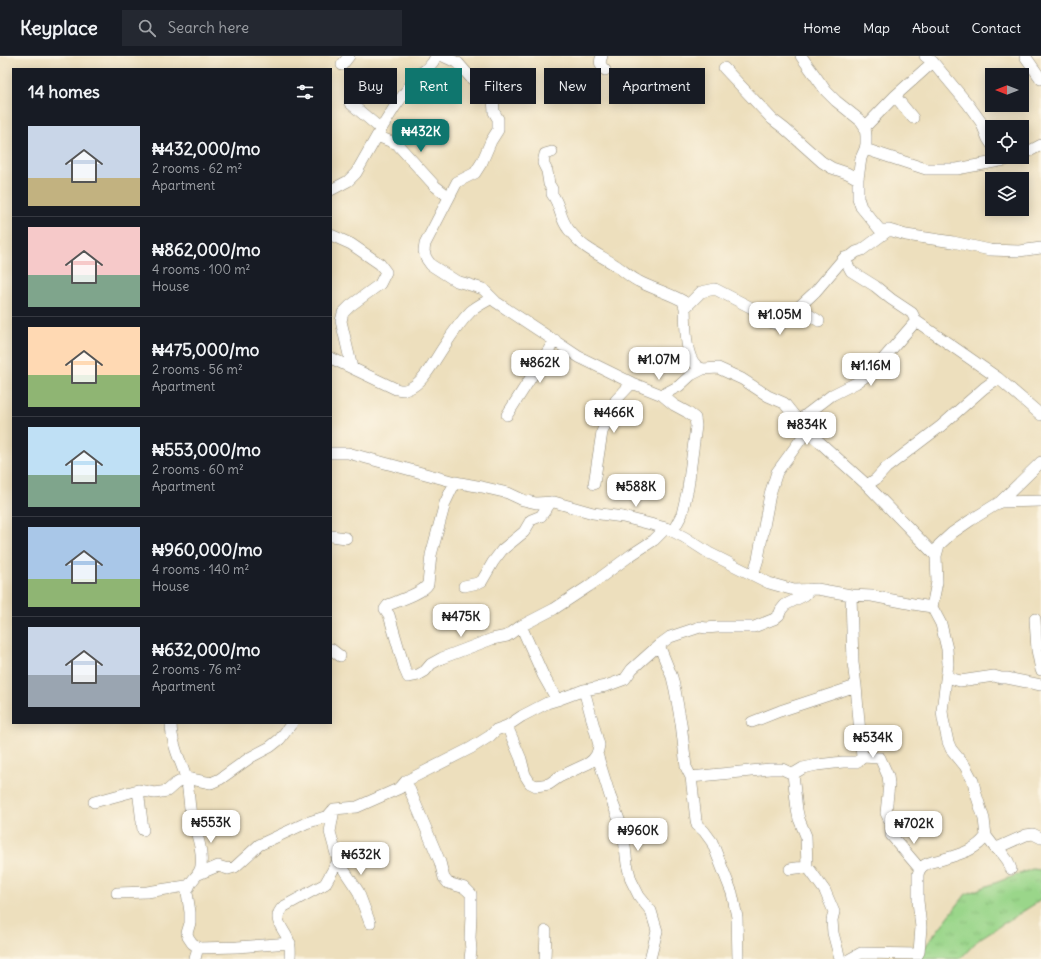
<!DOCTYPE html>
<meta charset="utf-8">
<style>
:root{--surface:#171b24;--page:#242831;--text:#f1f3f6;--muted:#9ea1a6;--line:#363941;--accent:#0f766e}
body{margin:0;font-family:Delius,sans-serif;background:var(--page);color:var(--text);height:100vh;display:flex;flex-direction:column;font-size:15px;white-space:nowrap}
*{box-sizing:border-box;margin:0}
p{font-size:13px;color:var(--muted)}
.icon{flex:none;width:22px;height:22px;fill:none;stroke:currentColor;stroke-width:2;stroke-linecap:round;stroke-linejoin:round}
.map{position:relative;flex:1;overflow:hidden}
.drawer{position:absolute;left:12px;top:12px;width:320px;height:656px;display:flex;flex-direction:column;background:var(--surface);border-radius:0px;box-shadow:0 2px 10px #0003}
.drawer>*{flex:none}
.banner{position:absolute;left:344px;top:12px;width:380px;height:36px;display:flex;gap:8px}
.needle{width:26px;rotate:270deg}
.tools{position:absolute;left:985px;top:12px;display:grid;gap:8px}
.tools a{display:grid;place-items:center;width:44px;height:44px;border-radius:0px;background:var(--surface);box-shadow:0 2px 10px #0003;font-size:20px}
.price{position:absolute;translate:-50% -34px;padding:0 9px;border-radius:8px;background:#fff;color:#222;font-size:13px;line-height:26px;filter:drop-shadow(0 1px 2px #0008)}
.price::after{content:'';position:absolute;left:50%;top:24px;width:12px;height:9px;margin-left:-6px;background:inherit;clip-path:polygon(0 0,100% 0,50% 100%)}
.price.on{background:var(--accent);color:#fff}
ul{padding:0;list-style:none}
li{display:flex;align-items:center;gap:12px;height:100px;padding:0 16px}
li+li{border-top:1px solid var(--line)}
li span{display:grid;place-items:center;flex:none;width:112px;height:80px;border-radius:0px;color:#555}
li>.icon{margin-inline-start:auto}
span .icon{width:48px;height:48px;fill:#fffc;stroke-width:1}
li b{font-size:17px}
h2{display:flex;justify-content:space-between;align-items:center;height:48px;padding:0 16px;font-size:17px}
.pill{padding:0 14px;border-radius:0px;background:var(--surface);box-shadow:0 2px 10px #0003;font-size:14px;line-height:36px}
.pill.on{background:var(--accent);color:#fff}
header{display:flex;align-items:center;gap:24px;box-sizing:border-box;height:56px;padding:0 20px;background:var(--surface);border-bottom:1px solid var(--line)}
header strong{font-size:19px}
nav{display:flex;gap:22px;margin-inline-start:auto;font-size:14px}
.search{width:280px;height:36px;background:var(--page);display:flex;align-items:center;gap:10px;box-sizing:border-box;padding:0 14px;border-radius:0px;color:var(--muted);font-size:15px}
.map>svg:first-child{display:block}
.grass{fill:url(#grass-tufts);stroke:#62805a}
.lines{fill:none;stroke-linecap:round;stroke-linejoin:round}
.minor-casing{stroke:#8c8574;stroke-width:12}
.minor{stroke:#fff;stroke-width:11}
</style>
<header>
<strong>Keyplace</strong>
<div class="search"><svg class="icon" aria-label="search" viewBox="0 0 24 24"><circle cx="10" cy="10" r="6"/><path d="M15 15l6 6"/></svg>Search here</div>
<nav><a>Home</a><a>Map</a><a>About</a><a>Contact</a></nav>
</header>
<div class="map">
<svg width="1041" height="903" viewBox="0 0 1041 903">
<defs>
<pattern id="grass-tufts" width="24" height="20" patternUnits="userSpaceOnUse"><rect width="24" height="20" fill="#9ad68a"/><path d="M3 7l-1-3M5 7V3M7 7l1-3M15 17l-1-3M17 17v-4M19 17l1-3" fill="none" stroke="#85b877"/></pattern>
</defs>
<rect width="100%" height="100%" fill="#fcf5e5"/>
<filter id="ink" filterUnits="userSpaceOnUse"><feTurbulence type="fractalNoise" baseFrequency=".025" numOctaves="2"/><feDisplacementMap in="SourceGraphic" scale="8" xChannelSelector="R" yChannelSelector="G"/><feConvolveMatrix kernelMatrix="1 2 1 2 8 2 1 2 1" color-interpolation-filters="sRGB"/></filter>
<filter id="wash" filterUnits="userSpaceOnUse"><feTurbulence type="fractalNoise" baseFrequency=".012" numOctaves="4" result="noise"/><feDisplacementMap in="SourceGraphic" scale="16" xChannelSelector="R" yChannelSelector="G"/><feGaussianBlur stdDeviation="0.9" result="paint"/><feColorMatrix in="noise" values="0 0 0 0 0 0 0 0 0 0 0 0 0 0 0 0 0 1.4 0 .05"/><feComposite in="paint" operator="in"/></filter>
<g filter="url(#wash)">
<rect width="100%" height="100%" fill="#eddfbd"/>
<!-- grass -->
<path class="grass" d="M1032,813L1041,814V844L979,883L960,903H909L920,897L966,838Z"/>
</g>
<g filter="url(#ink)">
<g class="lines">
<defs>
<path id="minor" d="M443,0L458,7L471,22L493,42L494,56L498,63V74L491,85L482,106L475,117L457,126L425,188L424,195L426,202L431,209L456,225L467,228L483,233L496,246L579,301L632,327L662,339L674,349L687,356L695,362L696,370L688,432L682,458L673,475
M602,0C599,6 600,10 605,14
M801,0L826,35L836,45L861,65L865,71L866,80V88L865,93L861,102L858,123V142L861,151L880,174H889L906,179L953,186L990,194L1019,195L1041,192
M925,0L933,6L968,48L981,66L988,83L992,89
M1025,0L1041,23
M342,9L349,0
M724,12L772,63L785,73L822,106L832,112L847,117L858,123
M895,40L913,62
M350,47L381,73
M865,71L895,40L933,6
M377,80L397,88L435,130L449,141
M865,93L926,113H957L1005,104
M552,96L545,98L543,107L547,115L549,128L552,133V138C561,150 559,162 569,174C574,180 580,187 586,191C596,198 606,203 615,209C623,214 630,221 638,225C653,233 669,237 683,245L685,252C686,267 684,300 697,310C699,312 701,312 703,313
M1022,99L1041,89
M331,134L348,125L356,117L381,73L394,52L414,24L421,17L428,12L433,6L436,0
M889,174L862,194L856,196L851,200L844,202L851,215L875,230L891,243L912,257L916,265L998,322L1041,359
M331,179L351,188L380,208L386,216L380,228L350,250L343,257L341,265L352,312
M685,252L701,236L715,233L752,252L773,267L779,269L783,267L789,260L815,236L844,202
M798,252L819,265
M331,302L396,333C400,334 404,335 408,333C424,327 435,303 445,289C452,278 461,265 471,255C477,250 485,246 492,242
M662,339L679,330L691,319L703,313L718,312L742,323L768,340L784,347L804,372L867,429L936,500
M507,359L555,284
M798,365L832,339L856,327L872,316L916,265
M331,397H348L455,426L482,431L508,437L523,444L536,447L554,446L593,457L623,461L666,472L684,481L709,497L769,527L794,534L817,533L851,539L872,540L913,548L932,551
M455,426L445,447L431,499L428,528C423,537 398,545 388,549L385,553L389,559L405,614L408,621L418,619L425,615L431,608L442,602L492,583L507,580L521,570
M594,428L602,376L616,344L632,327
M867,429L876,423L886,412L941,370L984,332L998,322
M1000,446L1041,445
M331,480L346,482
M753,519L758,503L770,438L777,416L807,375
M464,530L478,527L482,525L493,506L502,494L524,476L531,464L541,460L551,446
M1035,563L1037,594L1041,614
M659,589L672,621L675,634L681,667L686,711L691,721L770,713H782L793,718
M331,593L340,600
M947,621L960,625L994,620L1001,622H1007L1041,629
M557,644L543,619L521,570L554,553L589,530L631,499L654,484L666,472
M752,666L780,655L856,630
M507,670L521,703L525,719L530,727L536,730L549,728L559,721L589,707C596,702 598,697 599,689L584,634
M597,698L610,740L623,774L627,808L631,824L639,840L651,855L657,875L650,903
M862,701L880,702L888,720L889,728L886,757L891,767V779L920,813
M691,721L696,764L697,769L704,775L712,786L732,837L737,861L738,903
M406,725L440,806L444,822L448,827L465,832L471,838V859L470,882L471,894L470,903
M138,734L143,774
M94,746L138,734L155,737L167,735L175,728L186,722L211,727L220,723L251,701L270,691L280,683L292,667
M334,753L330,776L338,805L358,835L370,867
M986,780L996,793L1002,797L1008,805L1011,813
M996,793L999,791L1026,779L1033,778L1041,782
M807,812L806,780L799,763L797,754L793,718L803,712L817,709L843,706H856L860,704L862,701L856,630L853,607L851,539
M790,813C797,812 804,810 810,814L825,835L834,856L832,864L833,877L840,903
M199,818L218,810L228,813L235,811L259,789L306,767L328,760L334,753L357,751L400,732L406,725L471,692L490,680L496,674L507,670L522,660L547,647L557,644L584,634L606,630L625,623L632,613L659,589L670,581L700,571L706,572L718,571H754L774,563L779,559L781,554L785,549L805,539L810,533
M186,830L190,856V867L187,877L188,881L192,887L199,892L237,891L290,887
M117,837L147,836L186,830L189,831C191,823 200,819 201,810C203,794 197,780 193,765C188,752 190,737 186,723C184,713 179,704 176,694C173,685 171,676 171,667
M195,903L197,895L199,892
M290,903C290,898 291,891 289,886C286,874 270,864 283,851L325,828L338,805
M545,903L546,875
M850,903L861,897L918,898L919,896L921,871L918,845V818C919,815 920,812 923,810C928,806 935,805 940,804C957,799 976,795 986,780L984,763L976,738L973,725L965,710L951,693L948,686L943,663L942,655L948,608L947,593L941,568L932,551L937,526L936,500L939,489L952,477L971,464L1000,446L1041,406"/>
</defs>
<!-- minor casing -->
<use href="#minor" class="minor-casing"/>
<!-- minor -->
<use href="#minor" class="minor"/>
</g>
</g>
</svg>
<div class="tools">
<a><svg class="needle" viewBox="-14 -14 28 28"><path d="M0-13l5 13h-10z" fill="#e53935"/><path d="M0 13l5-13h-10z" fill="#9ea1a6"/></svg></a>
<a><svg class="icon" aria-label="locate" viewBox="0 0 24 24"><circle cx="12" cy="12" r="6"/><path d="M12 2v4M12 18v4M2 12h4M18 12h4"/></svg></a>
<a><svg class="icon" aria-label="layers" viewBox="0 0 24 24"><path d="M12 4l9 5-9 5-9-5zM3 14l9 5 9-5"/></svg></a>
</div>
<b class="price on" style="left:421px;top:97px">₦432K</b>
<b class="price" style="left:780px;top:280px">₦1.05M</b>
<b class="price" style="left:659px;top:325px">₦1.07M</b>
<b class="price" style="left:540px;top:328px">₦862K</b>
<b class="price" style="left:871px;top:331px">₦1.16M</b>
<b class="price" style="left:614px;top:378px">₦466K</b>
<b class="price" style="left:807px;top:390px">₦834K</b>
<b class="price" style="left:636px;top:452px">₦588K</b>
<b class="price" style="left:461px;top:582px">₦475K</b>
<b class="price" style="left:873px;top:703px">₦534K</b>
<b class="price" style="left:211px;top:788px">₦553K</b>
<b class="price" style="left:914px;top:789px">₦702K</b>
<b class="price" style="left:638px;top:796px">₦960K</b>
<b class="price" style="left:361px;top:820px">₦632K</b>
<div class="banner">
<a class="pill">Buy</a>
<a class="pill on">Rent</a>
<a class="pill">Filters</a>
<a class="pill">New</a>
<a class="pill">Apartment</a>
</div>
<section class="drawer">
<h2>14 homes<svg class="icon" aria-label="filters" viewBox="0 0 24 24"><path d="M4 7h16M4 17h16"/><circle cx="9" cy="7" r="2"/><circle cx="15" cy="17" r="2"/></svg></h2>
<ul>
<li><span style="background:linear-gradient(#c9d6e8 65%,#c2b280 0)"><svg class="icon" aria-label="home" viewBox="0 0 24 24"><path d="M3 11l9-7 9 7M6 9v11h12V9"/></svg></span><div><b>₦432,000/mo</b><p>2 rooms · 62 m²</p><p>Apartment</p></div></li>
<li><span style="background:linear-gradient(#f6c9c9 60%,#7fa58c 0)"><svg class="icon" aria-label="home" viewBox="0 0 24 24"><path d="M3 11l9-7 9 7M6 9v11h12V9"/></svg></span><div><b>₦862,000/mo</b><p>4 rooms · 100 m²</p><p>House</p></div></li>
<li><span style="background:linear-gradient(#ffd9b3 60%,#8fb573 0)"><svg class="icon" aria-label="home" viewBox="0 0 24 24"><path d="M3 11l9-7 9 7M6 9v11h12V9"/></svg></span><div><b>₦475,000/mo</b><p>2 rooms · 56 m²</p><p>Apartment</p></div></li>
<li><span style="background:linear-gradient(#bfe0f5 60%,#7fa58c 0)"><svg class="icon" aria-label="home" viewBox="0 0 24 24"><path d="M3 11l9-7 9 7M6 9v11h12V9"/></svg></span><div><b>₦553,000/mo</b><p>2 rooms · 60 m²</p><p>Apartment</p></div></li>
<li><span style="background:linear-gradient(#a9c7e8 65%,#8fb573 0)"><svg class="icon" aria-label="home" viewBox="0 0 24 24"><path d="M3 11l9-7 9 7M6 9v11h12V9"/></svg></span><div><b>₦960,000/mo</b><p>4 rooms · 140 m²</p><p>House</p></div></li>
<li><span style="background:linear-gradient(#c9d6e8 60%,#9aa5b1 0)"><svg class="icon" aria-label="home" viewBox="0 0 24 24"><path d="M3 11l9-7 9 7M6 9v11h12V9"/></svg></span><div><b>₦632,000/mo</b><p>2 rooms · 76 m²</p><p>Apartment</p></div></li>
</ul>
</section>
</div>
